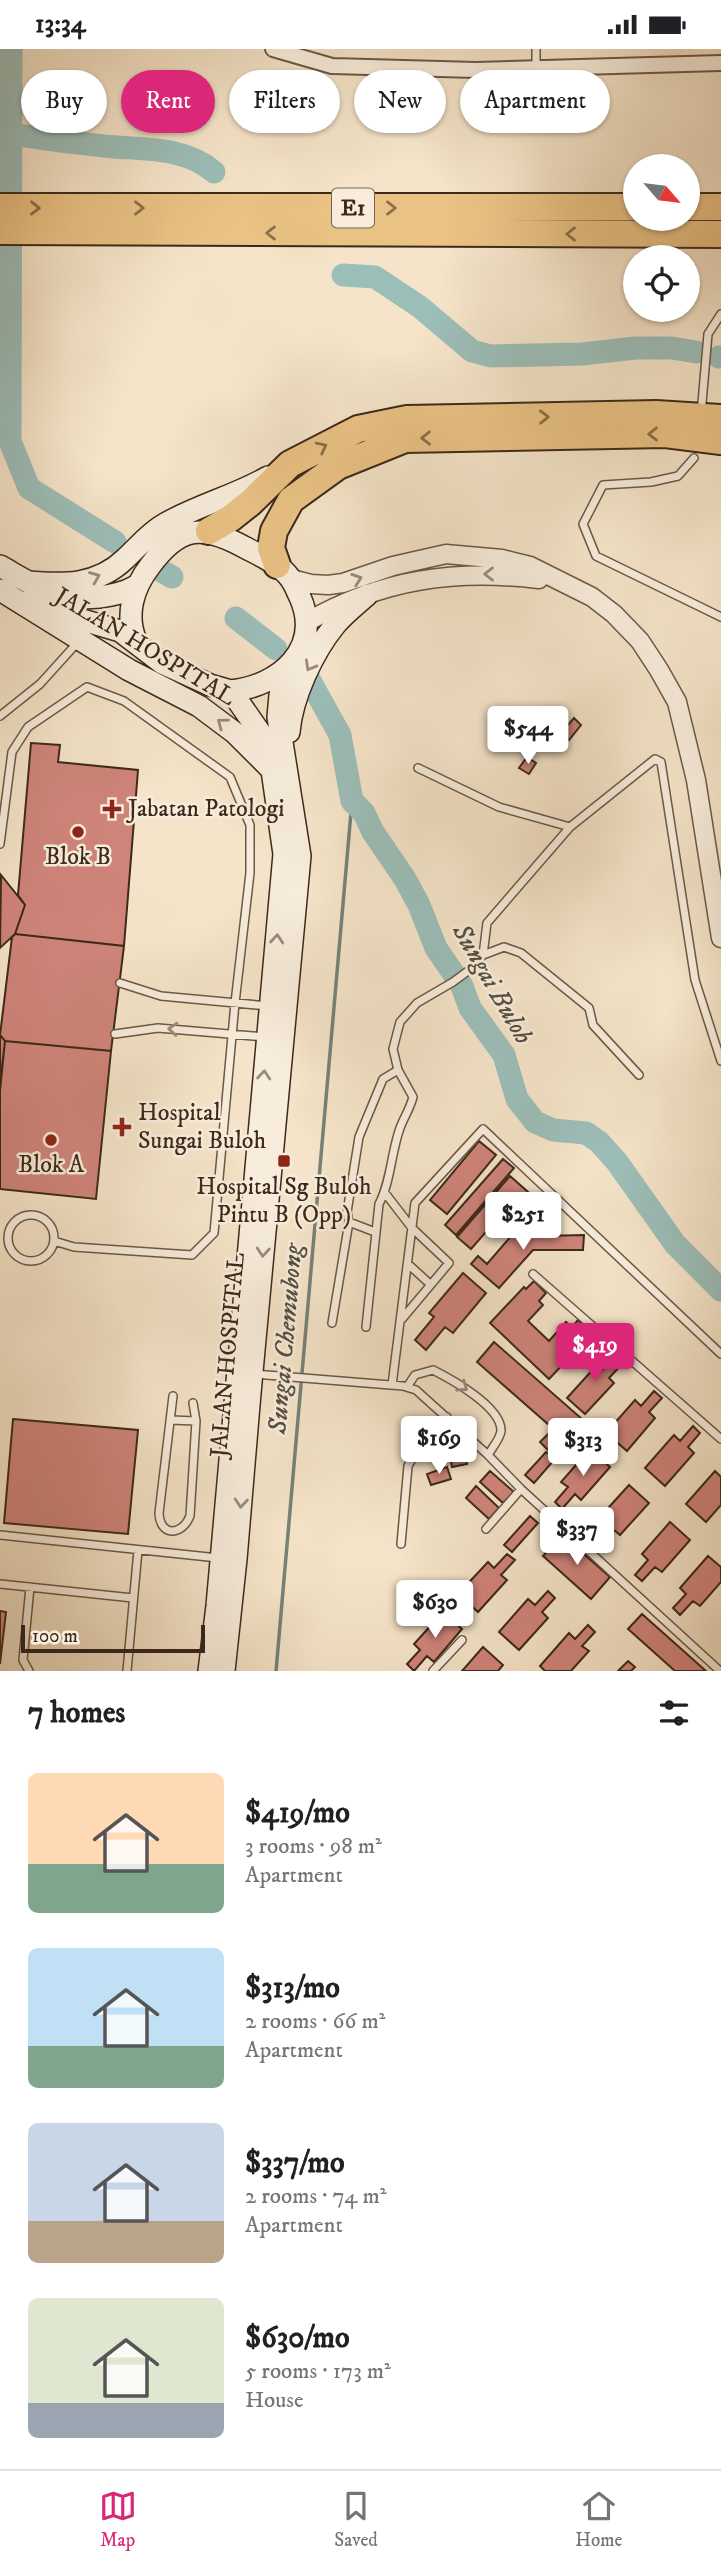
<!DOCTYPE html>
<meta charset="utf-8">
<style>
:root{--surface:#fff;--page:#f2f2f2;--text:#202124;--muted:#757577;--line:#e0e0e0;--accent:#db2777}
body{margin:0;font-family:"IM FELL DW Pica",serif;background:var(--page);color:var(--text);height:100vh;display:flex;flex-direction:column;font-size:26px;white-space:nowrap}
*{box-sizing:border-box;margin:0}
p{font-size:23px;color:var(--muted)}
.icon{flex:none;width:38px;height:38px;fill:none;stroke:currentColor;stroke-width:2;stroke-linecap:round;stroke-linejoin:round}
.map{position:relative;height:1622px;overflow:hidden}
.details{display:flex;flex-direction:column;background:var(--surface);flex:1}
.details>*{flex:none}
.hud{position:absolute;left:21px;top:21px;width:679px;height:63px;display:flex;gap:14px}
.needle{width:46px;rotate:118deg}
.controls{position:absolute;left:623px;top:105px;display:grid;gap:14px}
.controls a{display:grid;place-items:center;width:77px;height:77px;border-radius:50%;background:var(--surface);box-shadow:0 2px 5px #0004;font-size:35px}
.scale{position:absolute;left:21px;bottom:18px;width:184px;box-sizing:border-box;padding-left:7px;border:4px solid #3d291b;border-top:0;font-size:19px;line-height:24px;white-space:nowrap;color:#3d291b;-webkit-text-stroke:5px #f8eddc;paint-order:stroke}
.price{position:absolute;translate:-50% -60px;padding:0 16px;border-radius:7px;background:#fff;color:#222;font-size:23px;line-height:46px;filter:drop-shadow(0 2px 4px #0008)}
.price::after{content:'';position:absolute;left:50%;top:42px;width:21px;height:16px;margin-left:-10px;background:inherit;clip-path:polygon(0 0,100% 0,50% 100%)}
.price.active{background:var(--accent);color:#fff}
ul{padding:0;list-style:none}
li{display:flex;align-items:center;gap:21px;height:175px;padding:0 28px}
li span{display:grid;place-items:center;flex:none;width:196px;height:140px;border-radius:10px;color:#555}
li>.icon{margin-inline-start:auto}
span .icon{width:84px;height:84px;fill:#fffc;stroke-width:1}
li b{font-size:30px}
h2{display:flex;justify-content:space-between;align-items:center;height:84px;padding:0 28px;font-size:30px}
.chip{padding:0 24px;border-radius:32px;background:var(--surface);box-shadow:0 2px 5px #0004;font-size:24px;line-height:63px}
.chip.active{background:var(--accent);color:#fff}
.status{display:flex;justify-content:space-between;align-items:center;height:49px;padding:0 35px;background:var(--surface);direction:ltr}
.status svg{height:19px;fill:currentColor}
.tabs{display:flex;justify-content:space-around;align-items:center;height:98px;border-top:2px solid var(--line);background:var(--surface);font-size:19px;color:var(--muted)}
.tabs a{display:grid;justify-items:center;gap:4px}
.tabs .active{color:var(--accent)}
.map>svg:first-child{display:block}
.lines{fill:none;stroke-linecap:round;stroke-linejoin:round}
.stream{stroke:#76827a;stroke-width:3.5}
.river{stroke:#9cbeb9;stroke-width:23}
.building{fill:#cf847a;stroke:#3d291b;stroke-width:2}
.service-casing{stroke:#6b5846;stroke-width:10}
.minor-casing{stroke:#6b5846;stroke-width:18}
.tertiary-casing{stroke:#6b5846;stroke-width:21}
.secondary-casing{stroke:#3d291b;stroke-width:24}
.motorway-casing{stroke:#3d291b;stroke-width:30}
.service{stroke:#f8eddc;stroke-width:7}
.minor{stroke:#f8eddc;stroke-width:14}
.tertiary{stroke:#f8eddc;stroke-width:18}
.secondary{stroke:#f8eddc;stroke-width:21}
.motorway{stroke:#eac284;stroke-width:26}
.oneway{stroke:#8b6e4a}
.oneway2{stroke:#9a8b7c}
.poi-dot{fill:#8f2418;stroke:#f8eddc;stroke-width:2.5}
.labels{text-anchor:middle;dominant-baseline:central;stroke-width:5;stroke-linejoin:round;paint-order:stroke}
.shield{fill:#f8eddc;stroke:#756455;stroke-width:2}
.shield-label{font-size:23px;font-weight:bold;fill:#3d291b}
.street-label{font-size:24px;fill:#3d291b;stroke:#f8eddc}
.poi-label{font-size:24px;fill:#3d291b;stroke:#f8eddc}
.water-label{font-size:26px;font-style:italic;fill:#554e42;stroke:#f8eddc}
</style>
<div class="status"><b>13:34</b><svg viewBox="0 0 49 12"><path d="M0 12V9h3v3zM5 12V6h3v6zM10 12V3h3v9zM15 12V0h3v12zM26 1h20v11H26zM47 4h2v5h-2z"/></svg></div>
<div class="map">
<svg width="721" height="1622" viewBox="0 0 721 1622">
<rect width="100%" height="100%" fill="#f5e4c9"/>
<filter id="stains"><feTurbulence type="fractalNoise" baseFrequency=".00286" numOctaves="4"/><feColorMatrix values="0 0 0 0 .2 0 0 0 0 .09 0 0 0 0 .02 0 0 0 .5 -.17"/></filter>
<radialGradient id="worn" r=".72"><stop offset=".6" stop-color="#630" stop-opacity="0"/><stop offset="1" stop-color="#630" stop-opacity=".3"/></radialGradient>
<g class="lines">
<!-- stream -->
<path class="stream" d="M276,1622L352,752"/>
<!-- river -->
<path class="river" d="M11,0L10,392L29,439L115,493
M11,85C42,90 73,94 104,97C141,101 185,97 214,123
M343,226L375,228L420,258L472,302L491,307L582,305L635,299H672L696,303
M719,308H721
M153,517L172,528
M236,569L276,600
M309,630L340,686L352,752L364,764L373,783L405,830L419,856L436,899L462,937L470,959L504,1006L517,1050L535,1073L553,1081L586,1084L599,1093L617,1113L675,1195L721,1241"/>
</g>
<!-- building -->
<path class="building" d="M574,669L581,676L569,691L561,684Z
M31,694L60,696L58,713L138,721L124,897L15,885L25,856L18,846Z
M527,708L536,714L529,725L519,719Z
M1,826L25,856L15,885L0,899Z
M15,885L124,897L111,1002L5,992L0,986L12,888Z
M0,986L5,992L0,1034Z
M5,992L111,1002L96,1150L0,1140V1042Z
M479,1092L496,1106L447,1165L430,1151Z
M503,1110L514,1119L456,1186L445,1176Z
M510,1127L528,1143L525,1147L534,1155L510,1181L501,1174L495,1180L491,1177L471,1200L457,1188Z
M524,1172L542,1187L584,1186L583,1201H533L499,1239L471,1215L478,1207L487,1215Z
M463,1224L486,1244L453,1284L445,1278L426,1301L415,1291L434,1268L429,1264Z
M534,1232L546,1244L539,1252L543,1256L528,1272L549,1292L566,1273L572,1278L578,1271L586,1279L580,1286L586,1291L549,1330L490,1274L524,1238L526,1240Z
M494,1293L582,1370L565,1390L477,1313Z
M607,1299L623,1314L609,1329L614,1334L585,1365L567,1349L596,1317L601,1322L612,1311L609,1309L601,1317L596,1311Z
M654,1342L662,1349L649,1363L655,1369L627,1402L606,1384L635,1351L641,1357Z
M13,1370L138,1381L128,1485L4,1474Z
M693,1377L700,1384L688,1398L694,1404L665,1437L645,1419L674,1386L680,1392Z
M461,1383L467,1415L452,1418L446,1386Z
M549,1384L558,1392L549,1402L540,1393Z
M590,1400L610,1418L581,1451L575,1445L562,1460L555,1453L568,1438L561,1433Z
M546,1403L555,1410L534,1434L525,1426Z
M447,1418L451,1430L431,1436L427,1425Z
M490,1422L514,1443L503,1454L480,1433Z
M715,1422L721,1428V1456L706,1473L686,1455Z
M629,1436L649,1454L620,1486L614,1481L601,1495L594,1489L607,1474L600,1468Z
M476,1437L499,1459L489,1470L466,1449Z
M530,1467L538,1474L512,1503L504,1496Z
M670,1473L690,1491L662,1523L655,1518L642,1532L635,1526L648,1511L642,1505Z
M562,1486L610,1528L591,1550L543,1507Z
M507,1505L515,1511L501,1526L507,1531L478,1563L458,1545L488,1513L494,1519Z
M708,1507L721,1518V1533L700,1557L693,1552L680,1566L673,1559L686,1545L680,1539Z
M548,1542L555,1549L542,1563L548,1569L519,1601L499,1583L528,1550L535,1556Z
M0,1562L6,1563L0,1615Z
M443,1563L462,1580L434,1613L427,1607L414,1622L407,1615L420,1601L414,1595Z
M642,1565L706,1622H675L628,1580Z
M588,1576L595,1583L582,1597L589,1602L571,1622H545L540,1617L569,1584L575,1590Z
M483,1598L503,1616L498,1622H462Z
M628,1612L635,1618L631,1622H618Z"/>
<g class="lines">
<defs>
<path id="service" d="M536,20V0
M702,354L708,285L721,265
M694,409L678,427L651,433L603,436L583,475L596,507L721,568
M0,667L40,635L78,593
M418,719L499,758L570,778
M0,795L12,703L28,678L87,638L124,652L230,728L250,776V824L235,954L214,1184L192,1206L74,1198L54,1192
M483,906L504,898L521,904L589,959L593,976L639,1026
M120,934L161,947L268,957
M115,985L158,979L266,988
M385,1144L412,1179L449,1214L402,1270
M8 1189a23 23 0 1 1 46 0a23 23 0 1 1-46 0Z
M375,1183L349,1173L347,1163L359,1088L383,1030L398,1021
M408,1215L430,1235
M533,1225L721,1390
M332,1274L349,1173
M366,1278L379,1155C391,1132 391,1104 400,1079C404,1068 410,1060 413,1048L398,1021L393,1000L400,973L417,954L453,933L472,919L483,906L487,874L570,778L655,710L661,713L695,931L721,1012
M254,1325L403,1337L416,1341L488,1406L521,1440L720,1622
M392,1336L415,1154L483,1080L721,1305
M407,1338L415,1326L433,1321C451,1330 502,1358 501,1382C500,1390 492,1399 488,1406
M173,1347L159,1464C160,1488 182,1487 190,1467L196,1372L193,1354
M171,1371L196,1372
M486,1480L521,1440
M0,1486L218,1509
M401,1495L408,1417L416,1403L430,1393L447,1368
M0,1535L133,1549
M29,1622L23,1611L30,1538
M127,1622L138,1501
M433,1622L462,1591"/>
<path id="minor" d="M273,0L332,17L476,21L721,14"/>
<path id="tertiary" d="M291,530L311,535L328,536L343,534L393,517L446,505L502,510L530,517L592,548L614,565L640,592L659,621L677,653L696,731L721,889
M307,573C382,530 455,520 539,530"/>
<path id="secondary" d="M0,517C37,538 55,552 99,548C113,546 124,544 136,537
M28,533C63,536 97,537 125,510C138,498 149,484 165,475C198,456 235,447 268,428
M0,541L129,621L199,657L235,684L269,718
M18,552L120,582L162,614L210,636L231,642L261,685L272,721L284,805L217,1557L209,1622
M136,592C125,566 133,539 150,517C180,476 203,475 246,499C261,507 280,515 290,529C294,534 297,542 300,548C323,600 279,637 231,642
M289,683C292,648 313,603 335,576C344,565 357,555 367,546
M224,1622L236,1510L250,1344L300,807L278,668L280,646L287,621"/>
<path id="motorway" d="M0,158H635
M688,158H721
M0,182L721,185
M209,482L231,469L250,454L290,415L358,380L407,370L656,365L721,369
M277,516L271,499L274,482L291,451L338,417L405,390L665,385L721,392"/>
</defs>
<!-- service casing -->
<use href="#service" class="service-casing"/>
<!-- minor casing -->
<use href="#minor" class="minor-casing"/>
<!-- tertiary casing -->
<use href="#tertiary" class="tertiary-casing"/>
<!-- secondary casing -->
<use href="#secondary" class="secondary-casing"/>
<!-- motorway casing -->
<use href="#motorway" class="motorway-casing"/>
<!-- service -->
<use href="#service" class="service"/>
<!-- minor -->
<use href="#minor" class="minor"/>
<!-- tertiary -->
<use href="#tertiary" class="tertiary"/>
<!-- secondary -->
<use href="#secondary" class="secondary"/>
<!-- motorway -->
<use href="#motorway" class="motorway"/>
</g>
<!-- one-way arrows -->
<defs><path id="oneway-chevron" d="M-2-3.5L2.5 0L-2 3.5" fill="none" stroke-width="1.6" stroke-linecap="round" stroke-linejoin="round" transform="scale(1.75)"/></defs>
<g class="oneway">
<use href="#oneway-chevron" transform="translate(35 159) rotate(1)"/>
<use href="#oneway-chevron" transform="translate(139 159)"/>
<use href="#oneway-chevron" transform="translate(391 159)"/>
<use href="#oneway-chevron" transform="translate(271 184) rotate(-180)"/>
<use href="#oneway-chevron" transform="translate(571 185) rotate(-180)"/>
<use href="#oneway-chevron" transform="translate(544 368) rotate(-1)"/>
<use href="#oneway-chevron" transform="translate(653 385) rotate(179)"/>
<use href="#oneway-chevron" transform="translate(426 389) rotate(179)"/>
<use href="#oneway-chevron" transform="translate(322 398) rotate(-27)"/>
</g>
<g class="oneway2">
<use href="#oneway-chevron" transform="translate(489 525) rotate(-180)"/>
<use href="#oneway-chevron" transform="translate(95 528) rotate(-22)"/>
<use href="#oneway-chevron" transform="translate(357 530) rotate(-19)"/>
<use href="#oneway-chevron" transform="translate(310 617) rotate(119)"/>
<use href="#oneway-chevron" transform="translate(222 674) rotate(-143)"/>
<use href="#oneway-chevron" transform="translate(277 890) rotate(-85)"/>
<use href="#oneway-chevron" transform="translate(173 980) rotate(-175)"/>
<use href="#oneway-chevron" transform="translate(264 1026) rotate(-85)"/>
<use href="#oneway-chevron" transform="translate(263 1203) rotate(95)"/>
<use href="#oneway-chevron" transform="translate(463 1338) rotate(35)"/>
<use href="#oneway-chevron" transform="translate(241 1454) rotate(95)"/>
</g>
<!-- markers -->
<g class="poi-dot">
<path d="M108.5 749.5h7v7h7v7h-7v7h-7v-7h-7v-7h7z"/>
<circle cx="78" cy="783" r="7"/>
<path d="M118.5 1067.5h7v7h7v7h-7v7h-7v-7h-7v-7h7z"/>
<circle cx="51" cy="1091" r="7"/>
<rect x="277" y="1105" width="14" height="14" rx="3.5"/>
</g>
<g class="labels">
<!-- shield labels -->
<rect class="shield" x="332" y="139.5" width="42" height="39" rx="5"/>
<g class="shield-label">
<text x="353" y="159">E1</text>
</g>
<!-- street labels -->
<g class="street-label">
<text transform="translate(145 598) rotate(31)">JALAN HOSPITAL</text>
<text transform="translate(228 1306) rotate(-85)">JALAN HOSPITAL</text>
</g>
<!-- poi labels -->
<g class="poi-label">
<text x="128" y="760" text-anchor="start">Jabatan Patologi</text>
<text x="78" y="808">Blok B</text>
<text x="138" y="1064" text-anchor="start">Hospital<tspan x="138" dy="28">Sungai Buloh</tspan></text>
<text x="51" y="1116">Blok A</text>
<text x="284" y="1138">Hospital Sg Buloh<tspan x="284" dy="28">Pintu B (Opp)</tspan></text>
</g>
<!-- water labels -->
<g class="water-label">
<text transform="translate(492 935) rotate(60)">Sungai Buloh</text>
<text transform="translate(286 1290) rotate(-85)">Sungai Chemubong</text>
</g>
</g>
<rect width="100%" height="100%" filter="url(#stains)"/>
<rect width="100%" height="100%" fill="url(#worn)"/>
</svg>
<div class="controls">
<a><svg class="needle" viewBox="-14 -14 28 28"><path d="M0-13l5 13h-10z" fill="#e53935"/><path d="M0 13l5-13h-10z" fill="#757577"/></svg></a>
<a><svg class="icon" aria-label="locate" viewBox="0 0 24 24"><circle cx="12" cy="12" r="6"/><path d="M12 2v4M12 18v4M2 12h4M18 12h4"/></svg></a>
</div>
<div class="scale">100 m</div>
<b class="price" style="left:528px;top:717px">$544</b>
<b class="price" style="left:523px;top:1203px">$251</b>
<b class="price active" style="left:595px;top:1334px">$419</b>
<b class="price" style="left:439px;top:1427px">$169</b>
<b class="price" style="left:583px;top:1429px">$313</b>
<b class="price" style="left:577px;top:1518px">$337</b>
<b class="price" style="left:435px;top:1591px">$630</b>
<div class="hud">
<a class="chip">Buy</a>
<a class="chip active">Rent</a>
<a class="chip">Filters</a>
<a class="chip">New</a>
<a class="chip">Apartment</a>
</div>
</div>
<section class="details">
<h2>7 homes<svg class="icon" aria-label="filters" viewBox="0 0 24 24"><path d="M4 7h16M4 17h16"/><circle cx="9" cy="7" r="2"/><circle cx="15" cy="17" r="2"/></svg></h2>
<ul>
<li><span style="background:linear-gradient(#ffd9b3 65%,#7fa58c 0)"><svg class="icon" aria-label="home" viewBox="0 0 24 24"><path d="M3 11l9-7 9 7M6 9v11h12V9"/></svg></span><div><b>$419/mo</b><p>3 rooms · 98 m²</p><p>Apartment</p></div></li>
<li><span style="background:linear-gradient(#bfe0f5 70%,#7fa58c 0)"><svg class="icon" aria-label="home" viewBox="0 0 24 24"><path d="M3 11l9-7 9 7M6 9v11h12V9"/></svg></span><div><b>$313/mo</b><p>2 rooms · 66 m²</p><p>Apartment</p></div></li>
<li><span style="background:linear-gradient(#c9d6e8 70%,#b9a48a 0)"><svg class="icon" aria-label="home" viewBox="0 0 24 24"><path d="M3 11l9-7 9 7M6 9v11h12V9"/></svg></span><div><b>$337/mo</b><p>2 rooms · 74 m²</p><p>Apartment</p></div></li>
<li><span style="background:linear-gradient(#dfe7d0 75%,#9aa5b1 0)"><svg class="icon" aria-label="home" viewBox="0 0 24 24"><path d="M3 11l9-7 9 7M6 9v11h12V9"/></svg></span><div><b>$630/mo</b><p>5 rooms · 173 m²</p><p>House</p></div></li>
</ul>
</section>
<nav class="tabs">
<a class="active"><svg class="icon" aria-label="map" viewBox="0 0 24 24"><path d="M3 6l6-2 6 2 6-2v14l-6 2-6-2-6 2zM9 4v14M15 6v14"/></svg>Map</a>
<a><svg class="icon" aria-label="saved" viewBox="0 0 24 24"><path d="M7 4h10v16l-5-4-5 4z"/></svg>Saved</a>
<a><svg class="icon" aria-label="home" viewBox="0 0 24 24"><path d="M3 11l9-7 9 7M6 9v11h12V9"/></svg>Home</a>
</nav>
